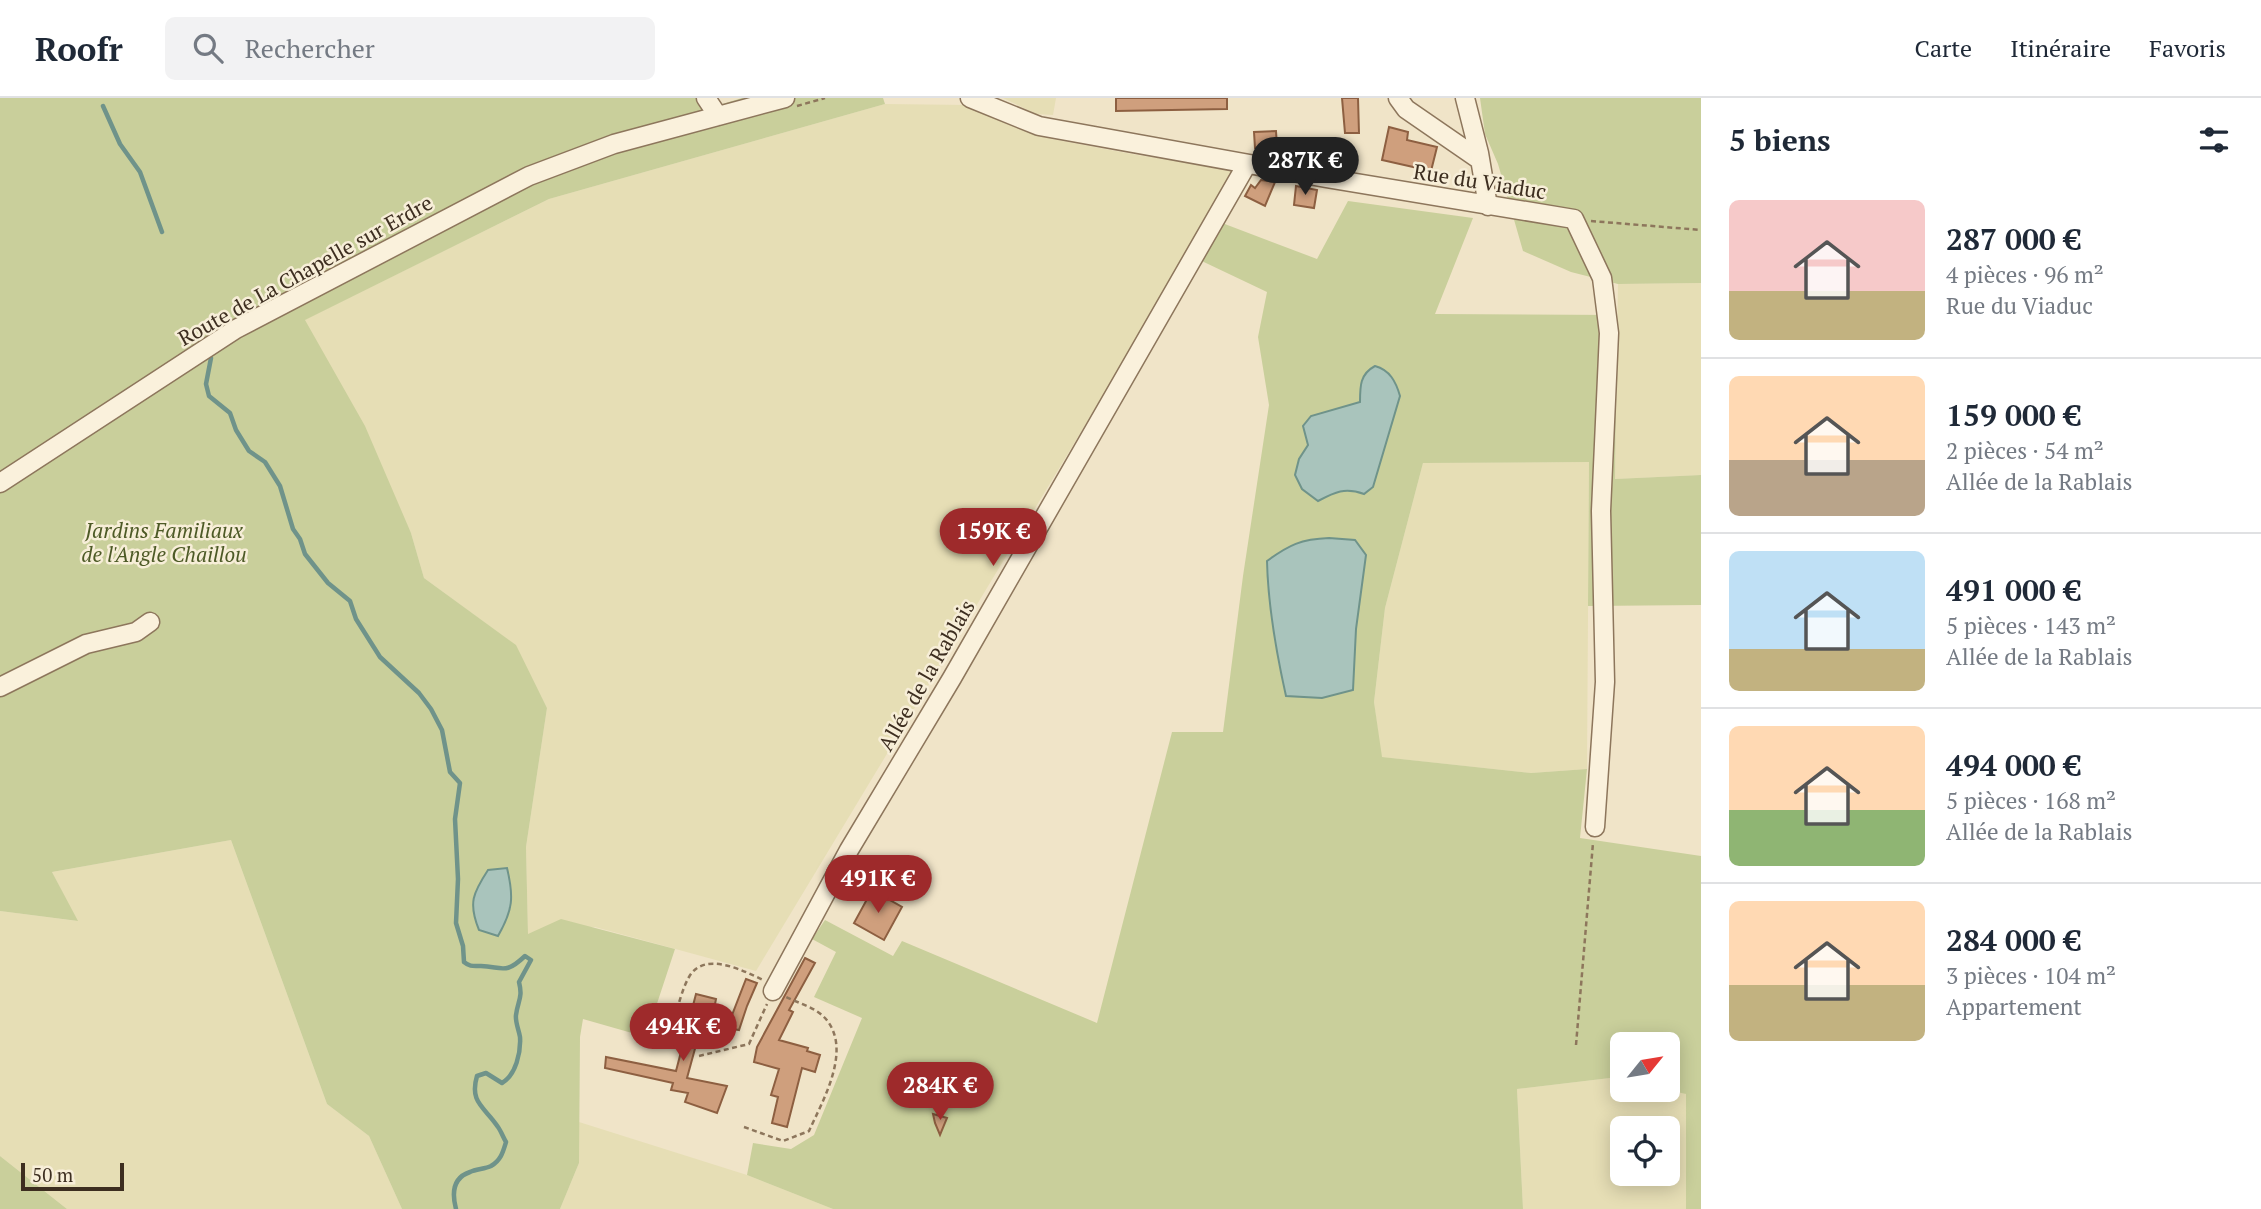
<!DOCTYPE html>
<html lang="fr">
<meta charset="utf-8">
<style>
:root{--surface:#fff;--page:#f2f2f3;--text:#1f2937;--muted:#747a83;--line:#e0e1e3;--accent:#9e2a2b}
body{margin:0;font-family:"PT Serif",serif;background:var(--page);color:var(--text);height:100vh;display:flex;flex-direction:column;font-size:26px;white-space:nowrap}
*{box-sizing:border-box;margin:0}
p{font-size:23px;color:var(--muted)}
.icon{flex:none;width:38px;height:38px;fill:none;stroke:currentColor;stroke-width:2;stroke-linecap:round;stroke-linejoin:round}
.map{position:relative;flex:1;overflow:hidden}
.panel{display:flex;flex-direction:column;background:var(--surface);width:560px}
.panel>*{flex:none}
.needle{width:46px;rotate:60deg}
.tools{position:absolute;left:1610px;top:934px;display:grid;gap:14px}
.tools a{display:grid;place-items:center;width:70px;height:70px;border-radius:10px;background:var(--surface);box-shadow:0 4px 18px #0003;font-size:35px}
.scale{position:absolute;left:21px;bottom:18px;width:103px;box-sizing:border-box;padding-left:7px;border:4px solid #3d2e20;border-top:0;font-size:19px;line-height:24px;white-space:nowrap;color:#3d2e20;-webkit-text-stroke:5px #f7eed8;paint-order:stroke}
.price{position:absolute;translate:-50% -60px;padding:0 16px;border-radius:24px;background:var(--accent);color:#fff;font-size:23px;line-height:46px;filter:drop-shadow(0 2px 4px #0008)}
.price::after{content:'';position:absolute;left:50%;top:42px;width:21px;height:16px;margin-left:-10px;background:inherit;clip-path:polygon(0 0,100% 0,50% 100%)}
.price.current{background:#222;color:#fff}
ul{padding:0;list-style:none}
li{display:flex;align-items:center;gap:21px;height:175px;padding:0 28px}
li+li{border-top:2px solid var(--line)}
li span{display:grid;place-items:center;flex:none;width:196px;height:140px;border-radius:10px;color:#555}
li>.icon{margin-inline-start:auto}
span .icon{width:84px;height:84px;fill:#fffc;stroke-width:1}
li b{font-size:30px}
h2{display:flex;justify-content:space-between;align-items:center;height:84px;padding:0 28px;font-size:30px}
header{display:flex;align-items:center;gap:42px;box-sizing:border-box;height:98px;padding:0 35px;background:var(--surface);border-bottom:2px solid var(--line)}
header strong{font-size:33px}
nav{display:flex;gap:38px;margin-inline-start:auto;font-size:24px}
.search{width:490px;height:63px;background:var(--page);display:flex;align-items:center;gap:18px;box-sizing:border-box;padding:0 24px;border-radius:10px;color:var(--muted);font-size:26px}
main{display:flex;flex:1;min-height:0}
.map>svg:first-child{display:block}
.farmland{fill:#e6deb5;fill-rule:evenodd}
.green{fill:#c9cf9b;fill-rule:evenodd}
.water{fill:#a9c4bc;stroke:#6f938a;stroke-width:2}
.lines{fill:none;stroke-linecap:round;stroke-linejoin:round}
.stream{stroke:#6f938a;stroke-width:4.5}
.building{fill:#cf9f7d;stroke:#8d5f41;stroke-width:2}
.minor-casing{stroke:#8d765c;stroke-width:21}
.path{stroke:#8d765c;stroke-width:2.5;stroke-dasharray:5 3.5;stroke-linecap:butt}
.minor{stroke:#faf1dc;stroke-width:18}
.labels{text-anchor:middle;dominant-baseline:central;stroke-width:5;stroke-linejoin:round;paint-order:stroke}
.street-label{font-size:21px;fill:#3d2e20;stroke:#f7eed8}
.park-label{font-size:21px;font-style:italic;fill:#4d5a26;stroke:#f7eed8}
</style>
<header>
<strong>Roofr</strong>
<div class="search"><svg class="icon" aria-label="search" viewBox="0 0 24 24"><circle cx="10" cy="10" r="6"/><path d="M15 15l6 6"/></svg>Rechercher</div>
<nav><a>Carte</a><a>Itinéraire</a><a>Favoris</a></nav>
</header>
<main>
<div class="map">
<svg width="1701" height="1111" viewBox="0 0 1701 1111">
<rect width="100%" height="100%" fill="#f0e4c8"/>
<!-- farmland -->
<path class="farmland" d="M1003,0H1056L1053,17L1036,16Z
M885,6L968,7L1052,41L1137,57L1239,72L756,873L595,829L528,836L526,749L547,610L515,547L424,480L411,435L304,222L549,101Z
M1701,185V377L1615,381L1618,186Z
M1589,364L1587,671L1531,675L1381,659L1374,604L1385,510L1423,365Z
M231,742L327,1006L369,1038L402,1111H67L0,1058V813L77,823L52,774Z
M1610,980L1622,983V992H1668L1686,995V1111H1523L1517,991ZM1622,1031H1668V1076H1622Z
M579,1024L747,1077L833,1111H560L579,1065Z"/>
<!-- green -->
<path class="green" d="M0,0H699L719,7L742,0H883L885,6L549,101L305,222L365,328L411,435L424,480L516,547L547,610L526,749L528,836L561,821L675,851L646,939L583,921L580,939L579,1065L560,1111H402L369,1038L327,1006L231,742L52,774L78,823L0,813Z
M1480,0H1701V185L1618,186L1571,174L1523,153L1498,66L1485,36Z
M1348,103L1473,120L1435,216L1617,217L1615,381L1701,377V507L1588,508L1589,364L1423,365L1385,510L1374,604L1382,659L1531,675L1587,671L1580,740L1701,758V1111H1686V996L1668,992V947H1622V983L1610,980L1517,991L1523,1111H833L747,1077L753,1045L791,1051L814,1037L862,920L814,899L836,854L812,841L825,822L893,858L902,843L1097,925L1172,634H1223L1243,478L1269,307L1258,239L1267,194L1187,156L1209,120L1317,161ZM1329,440L1356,531L1353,592Z
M0,1058L67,1111H0Z"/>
<!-- water -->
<path class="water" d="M1375,268C1390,272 1396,284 1400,298L1373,389L1364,396C1345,389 1335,394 1318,403L1302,391L1295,377L1299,361L1308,347L1303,328L1311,318L1360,304C1360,288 1360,276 1375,268Z
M1329,440L1355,442L1366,457L1356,531L1353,592L1322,600L1286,598C1276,553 1268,509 1267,463C1289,447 1301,441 1329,440Z
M507,770C514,799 513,812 498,838L479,832C468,805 473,795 488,772Z"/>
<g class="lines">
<!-- stream -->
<path class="stream" d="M103,8L120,46L140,74L162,134
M211,260L206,286L209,298L230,315L236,332L249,353L265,364L280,388L293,431L300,441L305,456L328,485L350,503L356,521L380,559L419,595L431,611L442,632L450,674L460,685L455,721L458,781L456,825L463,848L464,864C470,869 473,868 481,868C503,869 505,877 525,858L531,862L519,884C523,900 518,902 516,917C515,924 519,932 520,939C521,954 516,977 502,985L486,975L477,978C469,1005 485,1009 498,1029C501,1033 503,1039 506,1044C503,1054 501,1062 491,1068C485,1071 476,1071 470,1074C452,1080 452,1096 456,1111"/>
</g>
<!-- building -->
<path class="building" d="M1116,0H1227V11L1116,13Z
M1342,0H1358L1359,35H1345Z
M1389,29L1408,34L1407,42L1437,49L1431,73L1382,62Z
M1276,33L1277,49L1255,50L1254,34Z
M1261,82L1275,84L1265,108L1245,98L1251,87L1255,90Z
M1296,88L1317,92L1314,110L1294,107Z
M872,792L902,809L884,842L854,825Z
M805,860L815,865L789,912L793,914L779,942L808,950L807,953L820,957L815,974L802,970L787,1029L772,1025L778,999L771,997L779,971L754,964L757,949Z
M746,881L757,885L747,908L739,932L727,930Z
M696,896L716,901L711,927L702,925L687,980L727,988L717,1015L685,1004L688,995L671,992L673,985L605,970L606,959L676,973Z
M933,1016L947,1020L940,1037L935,1025Z"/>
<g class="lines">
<defs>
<path id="minor" d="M706,0L718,18
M970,0L1039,28L1326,80L1574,121L1602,180L1609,235L1601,413L1605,584L1595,729
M1398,0L1406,11L1480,62
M1465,0L1479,55L1488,108
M0,385L236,231L529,78L614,46L785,0
M0,589L86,546L136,534L150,524
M773,893L849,752L952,580L1247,66"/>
</defs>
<!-- minor casing -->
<use href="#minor" class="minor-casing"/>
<!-- path -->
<path class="path" d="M797,8L825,0
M1591,123L1701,132
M674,920C679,907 682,891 689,879C704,852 744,873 763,882
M1576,947L1593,745
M699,958L749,946L767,906
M744,1029L783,1043L809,1033C823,1002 853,951 825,920C815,909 798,905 786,899"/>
<!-- minor -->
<use href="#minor" class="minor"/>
</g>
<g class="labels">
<!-- street labels -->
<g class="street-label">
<text transform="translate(1480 83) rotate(9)">Rue du Viaduc</text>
<text transform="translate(305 172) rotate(-29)">Route de La Chapelle sur Erdre</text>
<text transform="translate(926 577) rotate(-60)">Allée de la Rablais</text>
</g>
<!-- park labels -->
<g class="park-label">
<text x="164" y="432">Jardins Familiaux<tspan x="164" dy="24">de l'Angle Chaillou</tspan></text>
</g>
</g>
</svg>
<div class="tools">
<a><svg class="needle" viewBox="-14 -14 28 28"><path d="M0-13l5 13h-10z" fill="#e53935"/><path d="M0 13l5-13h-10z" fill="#747a83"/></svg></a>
<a><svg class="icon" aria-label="locate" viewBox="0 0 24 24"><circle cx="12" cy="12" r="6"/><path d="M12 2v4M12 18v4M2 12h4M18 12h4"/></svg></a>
</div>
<div class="scale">50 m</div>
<b class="price current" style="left:1305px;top:99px">287K €</b>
<b class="price" style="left:993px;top:470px">159K €</b>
<b class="price" style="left:878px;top:817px">491K €</b>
<b class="price" style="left:683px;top:965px">494K €</b>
<b class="price" style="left:940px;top:1024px">284K €</b>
</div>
<section class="panel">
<h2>5 biens<svg class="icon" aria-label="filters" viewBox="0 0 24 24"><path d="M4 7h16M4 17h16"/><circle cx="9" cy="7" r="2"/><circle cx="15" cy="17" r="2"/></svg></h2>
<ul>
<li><span style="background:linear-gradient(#f6c9c9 65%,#c2b280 0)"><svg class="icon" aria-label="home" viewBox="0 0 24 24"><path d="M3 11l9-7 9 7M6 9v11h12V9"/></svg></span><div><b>287 000 €</b><p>4 pièces · 96 m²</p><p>Rue du Viaduc</p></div></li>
<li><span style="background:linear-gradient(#ffd9b3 60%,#b9a48a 0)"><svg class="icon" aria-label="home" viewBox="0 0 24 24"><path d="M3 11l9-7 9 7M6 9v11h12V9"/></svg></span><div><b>159 000 €</b><p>2 pièces · 54 m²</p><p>Allée de la Rablais</p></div></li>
<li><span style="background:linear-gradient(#bfe0f5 70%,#c2b280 0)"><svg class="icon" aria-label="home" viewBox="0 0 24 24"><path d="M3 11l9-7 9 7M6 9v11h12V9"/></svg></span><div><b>491 000 €</b><p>5 pièces · 143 m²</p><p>Allée de la Rablais</p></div></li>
<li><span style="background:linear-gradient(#ffd9b3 60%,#8fb573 0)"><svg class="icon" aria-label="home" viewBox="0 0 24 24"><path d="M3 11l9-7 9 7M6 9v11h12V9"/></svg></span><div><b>494 000 €</b><p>5 pièces · 168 m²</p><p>Allée de la Rablais</p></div></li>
<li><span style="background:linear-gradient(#ffd9b3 60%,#c2b280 0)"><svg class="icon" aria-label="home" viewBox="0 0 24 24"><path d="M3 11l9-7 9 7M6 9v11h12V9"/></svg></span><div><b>284 000 €</b><p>3 pièces · 104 m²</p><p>Appartement</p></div></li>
</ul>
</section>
</main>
